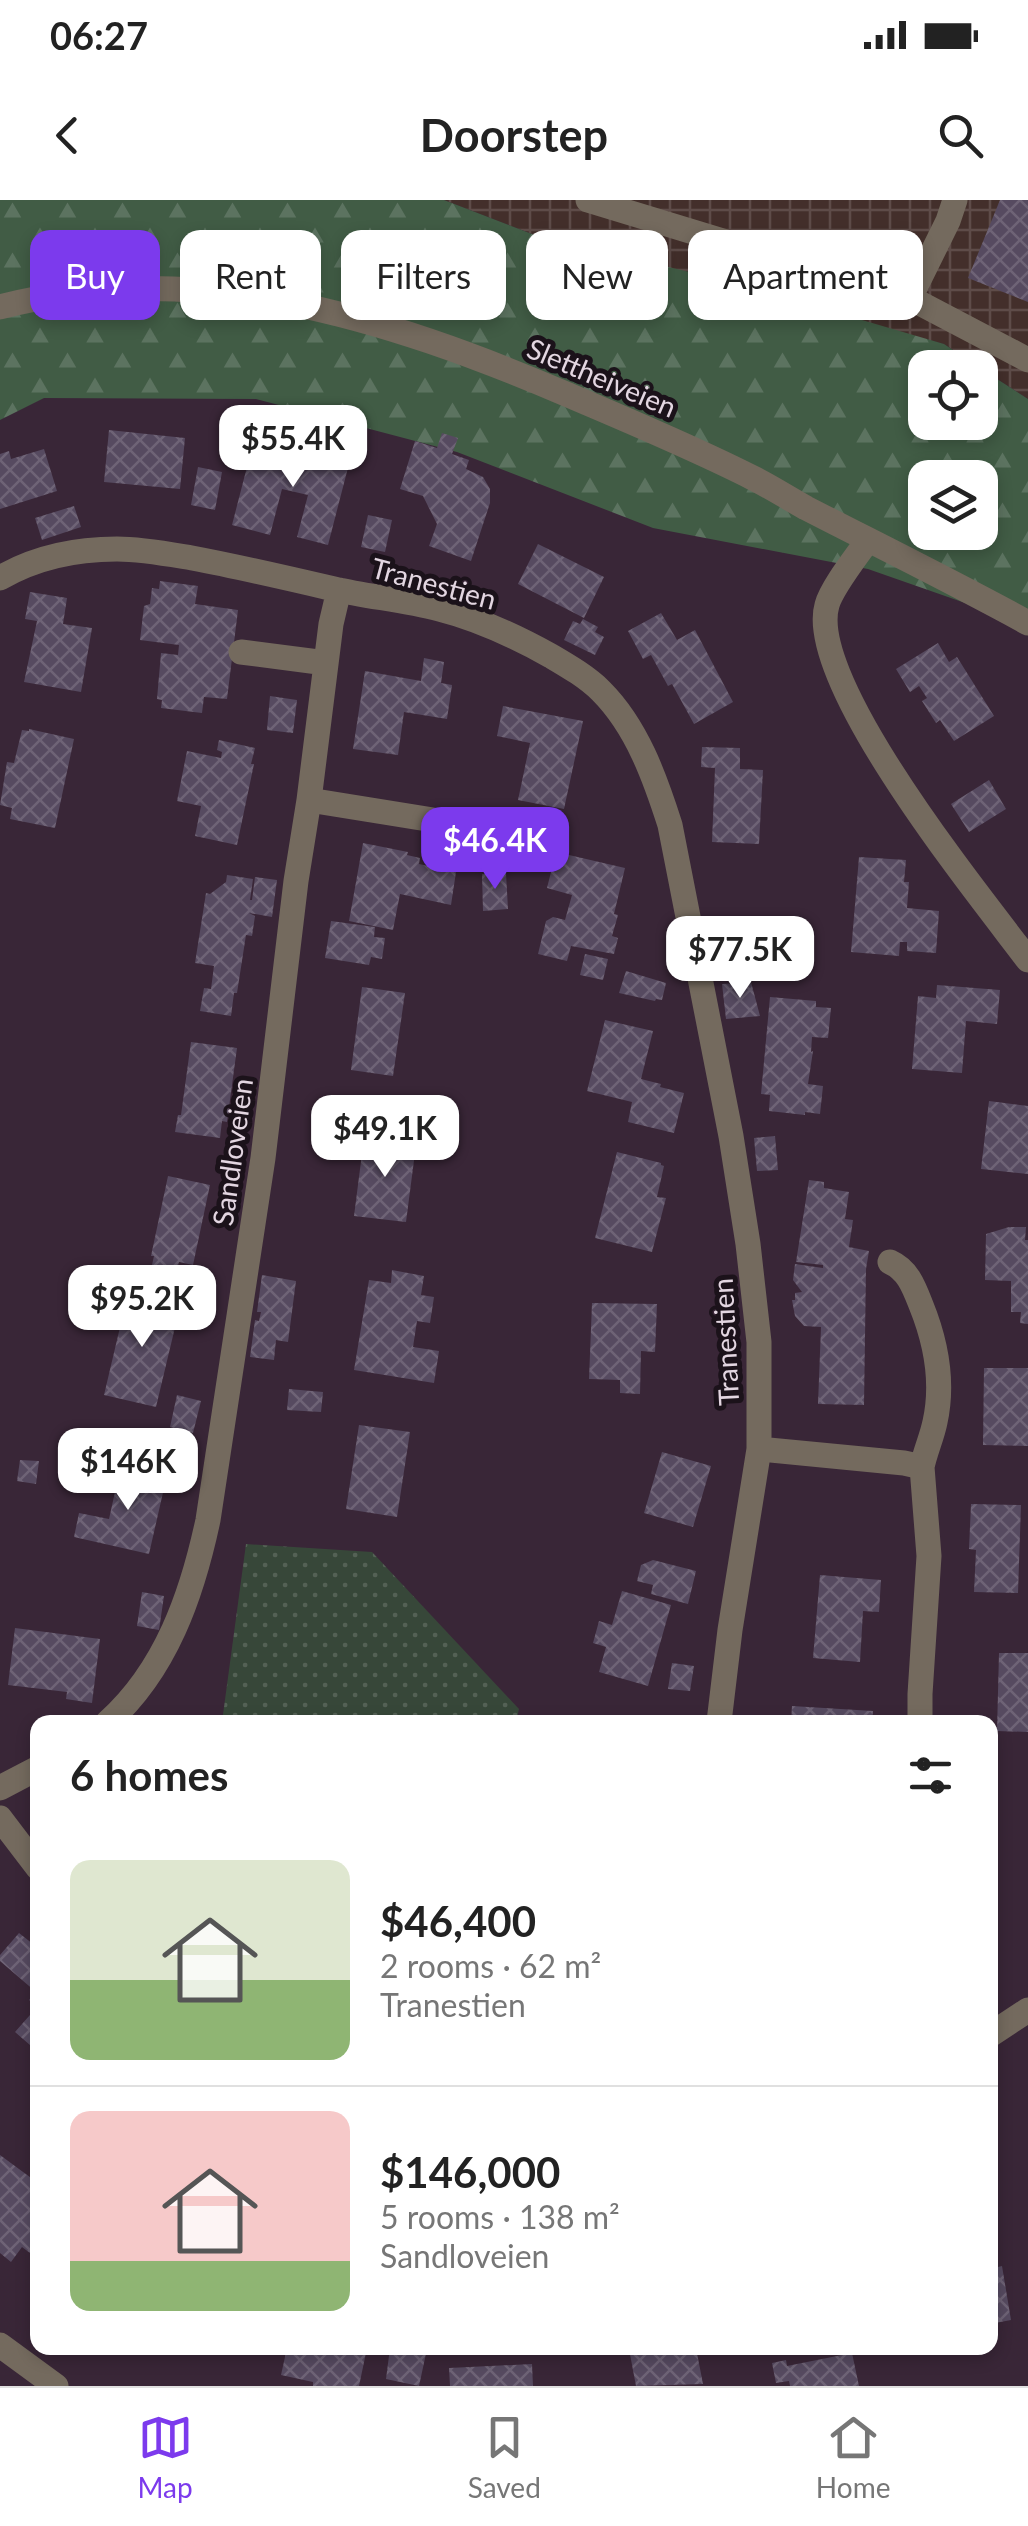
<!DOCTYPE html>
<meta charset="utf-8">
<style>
:root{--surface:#fff;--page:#f2f2f2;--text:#222;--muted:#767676;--line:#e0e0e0;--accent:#7c3aed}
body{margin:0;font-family:Lato,sans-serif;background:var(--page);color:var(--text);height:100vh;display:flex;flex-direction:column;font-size:38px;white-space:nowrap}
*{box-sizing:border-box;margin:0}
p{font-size:32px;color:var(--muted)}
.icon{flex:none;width:55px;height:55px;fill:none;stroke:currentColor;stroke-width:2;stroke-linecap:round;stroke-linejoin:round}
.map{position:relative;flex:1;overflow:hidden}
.sheet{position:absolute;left:30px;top:1515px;width:968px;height:640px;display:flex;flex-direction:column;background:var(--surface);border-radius:20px;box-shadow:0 5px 15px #0003}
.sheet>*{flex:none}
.banner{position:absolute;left:30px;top:30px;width:970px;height:90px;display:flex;gap:20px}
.tools{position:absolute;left:908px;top:150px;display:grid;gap:20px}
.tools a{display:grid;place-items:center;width:90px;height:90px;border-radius:20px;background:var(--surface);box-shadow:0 5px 15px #0003;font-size:50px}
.price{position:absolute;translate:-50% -85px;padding:0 22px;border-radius:20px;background:#fff;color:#222;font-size:32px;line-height:65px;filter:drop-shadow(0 2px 5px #0008)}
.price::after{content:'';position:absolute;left:50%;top:60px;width:30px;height:22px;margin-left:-15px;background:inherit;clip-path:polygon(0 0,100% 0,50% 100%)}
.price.selected{background:var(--accent);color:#fff}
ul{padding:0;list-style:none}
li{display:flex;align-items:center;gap:30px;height:250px;padding:0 40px}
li+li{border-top:2px solid var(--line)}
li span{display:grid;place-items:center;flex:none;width:280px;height:200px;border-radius:20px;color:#555}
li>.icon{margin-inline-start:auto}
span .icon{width:120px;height:120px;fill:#fffc;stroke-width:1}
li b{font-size:42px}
h2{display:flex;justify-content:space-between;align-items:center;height:120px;padding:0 40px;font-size:42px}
.chip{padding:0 35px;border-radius:20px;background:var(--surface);box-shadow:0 5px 15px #0003;font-size:35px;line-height:90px}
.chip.selected{background:var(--accent);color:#fff}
.status{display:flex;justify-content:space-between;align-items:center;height:70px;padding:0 50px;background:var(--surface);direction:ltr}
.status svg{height:28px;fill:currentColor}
header{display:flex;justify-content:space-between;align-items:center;height:130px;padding:0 40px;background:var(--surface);font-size:45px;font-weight:700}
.dock{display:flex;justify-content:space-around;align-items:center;height:140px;border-top:2px solid var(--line);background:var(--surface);font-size:28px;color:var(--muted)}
.dock a{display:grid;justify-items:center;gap:5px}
.dock .selected{color:var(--accent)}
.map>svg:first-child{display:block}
.industrial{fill:url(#industrial-grid)}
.forest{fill:url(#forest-firs);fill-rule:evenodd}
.park{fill:url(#park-dots)}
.building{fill:url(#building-cross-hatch)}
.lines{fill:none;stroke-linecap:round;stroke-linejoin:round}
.minor{stroke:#746a5e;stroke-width:25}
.labels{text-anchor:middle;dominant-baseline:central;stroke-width:10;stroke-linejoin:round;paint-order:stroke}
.street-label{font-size:28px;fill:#e3d6e1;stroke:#1b121a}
</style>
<div class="status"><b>06:27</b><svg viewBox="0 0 49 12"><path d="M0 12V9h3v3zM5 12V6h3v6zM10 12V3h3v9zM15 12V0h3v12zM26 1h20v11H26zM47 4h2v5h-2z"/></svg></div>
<header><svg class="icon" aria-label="back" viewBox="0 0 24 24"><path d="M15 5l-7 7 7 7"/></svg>Doorstep<svg class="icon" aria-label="search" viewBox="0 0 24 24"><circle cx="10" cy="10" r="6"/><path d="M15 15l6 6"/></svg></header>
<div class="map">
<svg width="1028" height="2186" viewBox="0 0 1028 2186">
<defs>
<pattern id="industrial-grid" width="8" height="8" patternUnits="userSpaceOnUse" patternTransform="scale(2.5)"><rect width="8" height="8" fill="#432f2b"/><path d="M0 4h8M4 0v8" fill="none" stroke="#5e4c49"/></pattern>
<pattern id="forest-firs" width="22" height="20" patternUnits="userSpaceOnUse" patternTransform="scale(2.5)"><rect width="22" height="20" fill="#415c45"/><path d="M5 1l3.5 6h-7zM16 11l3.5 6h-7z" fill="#5c7360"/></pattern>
<pattern id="park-dots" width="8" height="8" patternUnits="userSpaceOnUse" patternTransform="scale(2.5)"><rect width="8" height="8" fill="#374739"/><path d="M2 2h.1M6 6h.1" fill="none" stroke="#546155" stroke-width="1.8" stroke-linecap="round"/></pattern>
<pattern id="building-cross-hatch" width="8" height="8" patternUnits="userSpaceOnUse" patternTransform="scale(2.5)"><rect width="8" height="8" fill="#564a60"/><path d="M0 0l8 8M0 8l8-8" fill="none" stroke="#6e6376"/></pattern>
</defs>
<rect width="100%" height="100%" fill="#392637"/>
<!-- industrial -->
<path class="industrial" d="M444,0H1028V199L944,144L532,34Z"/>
<!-- forest -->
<path class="forest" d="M0,0H444L532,34L739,84L944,144L980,168H925V222H980V168L1028,199V425L868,369L653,328L457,252L256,199L44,198L0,220ZM925,278H980V332H925Z"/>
<!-- park -->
<path class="park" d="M246,1344L372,1352L519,1509L516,1522H222Z"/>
<!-- building -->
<path class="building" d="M1000,0H1028V102L968,78Z
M109,230L185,238L180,289L104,282Z
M442,233L458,238L452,254L469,260L466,269L483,277L490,289V303L471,361L429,346L437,324L423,296L400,289L415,241L437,248Z
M270,239L350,260L328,345L297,337L308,295L282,289L270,335L232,325L248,263L263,266Z
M44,249L57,291L0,309V254L9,251L11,259Z
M198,267L222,272L215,310L191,305Z
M74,306L81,327L42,340L35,318Z
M368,315L392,320L385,352L361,347Z
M538,344L604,377L584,418L518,384Z
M160,381L198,386L195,404L238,410L227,499L204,497L202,513L161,508L162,500L157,499L161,453L178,455L179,445L140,440L144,406L150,404L152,388L159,389Z
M30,392L67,398L63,424L92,428L81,492L24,482L37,421L25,419Z
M661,413L677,440L695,430L733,502L694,524L672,484L668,486L651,455L643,459L628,431Z
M583,419L598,427L595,432L604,437L595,455L564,440L573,421L580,424Z
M938,443L949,462L957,457L994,516L954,541L940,520L936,523L922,501L927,498L919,486L910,492L896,469Z
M424,458L444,462L441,483L452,485L447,519L404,512L398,555L353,549L365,471L421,481Z
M270,496L297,500L293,533L267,530Z
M503,506L583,521L564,609L518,600L530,543L497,536Z
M29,529L74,539L55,628L10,619L12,608L0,605L7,562L14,563L22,530L29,531Z
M219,540L255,548L251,564H254L237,645L195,636L201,606L177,601L187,551L221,558L222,552L217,550Z
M702,547L740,548V569L763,570L759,644L712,642L715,568L701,567Z
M989,580L1006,609L969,632L951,604Z
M363,643L408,652L407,655L420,658L419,664L456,672L451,705L400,694L393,730L349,721Z
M556,652L625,668L614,714L618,715L612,736L618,738L614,754L571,746L567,761L538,754L546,721L553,717L565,720L572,695L547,688Z
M859,657L906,660L904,682H909L907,708L939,711L936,753L907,751V742H900L899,756L851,752Z
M506,673L508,709L483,711L482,674Z
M227,675L253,679L250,700H252L255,677L277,680L272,717L249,713L255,716L252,736L246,735L237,793H234L231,816L200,811L204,788L211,789L214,766L195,763L206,693L210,694L226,682Z
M331,721L375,727L374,737L385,738L382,759L371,757L369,765L325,758Z
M585,754L608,759L603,780L580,775Z
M626,771L666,783L662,800L656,799L655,801L619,793Z
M751,782L760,816L726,819L722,784Z
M937,785L1000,790L997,824L966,821L962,873L912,869L918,796L936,798Z
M362,787L405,793L393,876L351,870Z
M770,797L816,801V807L831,808L828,838L812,837L811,852L813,851L808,884L823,886L820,914L805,912V915L769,911L770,895L761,894Z
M605,820L653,831L641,879L661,884L660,887L684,893L674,933L628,922L632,902L587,891Z
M191,842L237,848L227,922L222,921L220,938L175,932L178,915H181Z
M989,901L1028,906V974L981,969Z
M775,936L778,970L757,971L754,938Z
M364,938L416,945L406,1022L354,1016Z
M617,952L661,963V965L664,966L657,997L666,998L652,1052L595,1038Z
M168,976L210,985L193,1065L179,1062L175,1079L150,1074L154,1056H151Z
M809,980L824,982V988L849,992L845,1019L853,1020L849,1047L869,1051L866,1069L864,1205L818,1204L821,1127L804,1126L795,1116L792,1100H795V1093L802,1092L793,1080L795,1064L823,1068V1065L796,1062Z
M1009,1027H1026L1025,1040H1028V1124L1020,1123L1021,1112H1011V1081L985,1080L986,1034Z
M392,1070L424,1076L421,1095L434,1097L430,1123L417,1121L413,1147L439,1151L434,1183L354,1170L369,1080L391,1083Z
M262,1075L296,1081L288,1142L276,1140L274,1160L250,1157L255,1120L259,1121L261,1112H257Z
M136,1091L175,1099L171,1117L177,1119L156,1207L104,1195L125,1106L133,1108Z
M592,1103L657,1104L655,1152L641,1151L640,1194L620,1193V1180L589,1179Z
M984,1168H1028V1246L983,1245Z
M289,1189L323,1192L321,1212L287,1210Z
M177,1195L201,1201L193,1233L170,1227Z
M359,1225L410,1232L397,1317L346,1309Z
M662,1252L711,1266L693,1327L644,1313Z
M20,1260L39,1261L36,1284L17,1281Z
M121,1265L167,1275L149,1354L74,1337L79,1313L109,1319Z
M971,1304L1021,1305L1018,1393L974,1392L976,1350L969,1349Z
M653,1360L696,1371L688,1404L651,1394L653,1385L637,1381L641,1365Z
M820,1375L881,1380L879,1412L863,1411L860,1462L813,1458Z
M622,1391L671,1405L648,1486L599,1472L606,1447L593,1443L599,1421L612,1425Z
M142,1392L164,1396L159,1430L137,1426Z
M15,1428L100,1439L92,1503L66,1499L67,1492L8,1485Z
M999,1453H1028V1532L997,1531Z
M672,1463L694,1466L690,1491L668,1489Z
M792,1506L873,1511L872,1522H791Z
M19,1733L38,1748V1852L15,1832L37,1807L29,1800L36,1792L0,1761V1755Z
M0,1955L38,1983V2059L22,2047L11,2062L0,2053Z
M1002,2066L1011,2120L990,2124V2069Z
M287,2148H367L359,2186H313V2182L281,2175Z
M390,2148L427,2149L419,2186L386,2179Z
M637,2148H696L703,2184L636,2186L629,2149Z
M852,2153L859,2186H790L789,2181L776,2183L772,2163L786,2160L787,2166Z
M532,2164L533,2186H450L449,2168Z"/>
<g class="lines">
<!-- minor -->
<path class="minor" d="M588,0L910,98L1028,160
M910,98L948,21L955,0
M0,107C194,56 388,118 566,194C629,221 692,247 753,278C771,287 788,298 806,308C880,346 955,383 1028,423
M868,340C857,356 832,387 827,405C805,481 980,696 1028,760
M0,378C36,357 75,349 117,349C142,349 168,354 192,358C240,367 287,378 334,389C369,397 405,400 439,409C479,419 515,436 551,456C568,466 587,477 601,491C637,527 655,578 670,625L731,936L748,1044L759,1142V1249L730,1430L719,1522
M241,452L326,463
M309,600L489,629
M890,1062C908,1070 914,1087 921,1105C936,1142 944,1181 935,1222C932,1237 925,1252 922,1267
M759,1249L904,1263L922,1267L929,1356L920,1494V1522
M108,1522C166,1470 192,1395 208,1320L263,958L296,681L309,600L331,424L339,390
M0,1588L38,1568
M0,1618L38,1668
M990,1835L1028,1810
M0,2145L56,2186"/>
</g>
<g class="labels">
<!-- street labels -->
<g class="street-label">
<text transform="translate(602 177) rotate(23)">Slettheiveien</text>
<text transform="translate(434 383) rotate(15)">Tranestien</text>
<text transform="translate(232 952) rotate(-82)">Sandloveien</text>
<text transform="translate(725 1142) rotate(-93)">Tranestien</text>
</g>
</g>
</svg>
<div class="tools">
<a><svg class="icon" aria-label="locate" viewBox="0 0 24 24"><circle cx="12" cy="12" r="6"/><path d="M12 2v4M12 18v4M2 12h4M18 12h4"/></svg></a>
<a><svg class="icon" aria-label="layers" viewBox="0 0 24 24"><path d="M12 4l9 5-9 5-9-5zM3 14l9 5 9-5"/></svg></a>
</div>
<b class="price" style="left:293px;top:290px">$55.4K</b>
<b class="price selected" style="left:495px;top:692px">$46.4K</b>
<b class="price" style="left:740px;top:801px">$77.5K</b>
<b class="price" style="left:385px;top:980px">$49.1K</b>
<b class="price" style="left:142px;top:1150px">$95.2K</b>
<b class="price" style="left:128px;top:1313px">$146K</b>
<div class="banner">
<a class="chip selected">Buy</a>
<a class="chip">Rent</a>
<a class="chip">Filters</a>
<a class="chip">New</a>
<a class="chip">Apartment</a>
</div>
<section class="sheet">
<h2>6 homes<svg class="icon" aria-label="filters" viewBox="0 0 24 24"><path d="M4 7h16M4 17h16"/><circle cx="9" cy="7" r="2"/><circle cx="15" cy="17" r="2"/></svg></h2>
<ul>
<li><span style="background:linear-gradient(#dfe7d0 60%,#8fb573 0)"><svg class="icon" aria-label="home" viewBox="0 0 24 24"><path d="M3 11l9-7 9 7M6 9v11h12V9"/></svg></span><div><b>$46,400</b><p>2 rooms · 62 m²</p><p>Tranestien</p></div></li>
<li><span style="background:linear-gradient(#f6c9c9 75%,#8fb573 0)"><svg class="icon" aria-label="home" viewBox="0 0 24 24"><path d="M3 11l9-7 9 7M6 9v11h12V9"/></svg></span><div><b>$146,000</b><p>5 rooms · 138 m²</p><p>Sandloveien</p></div></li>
</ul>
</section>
</div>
<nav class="dock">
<a class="selected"><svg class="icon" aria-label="map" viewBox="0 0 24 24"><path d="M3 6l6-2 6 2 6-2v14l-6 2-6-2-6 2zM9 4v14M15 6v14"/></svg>Map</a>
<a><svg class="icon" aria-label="saved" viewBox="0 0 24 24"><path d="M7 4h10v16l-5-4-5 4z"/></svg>Saved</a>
<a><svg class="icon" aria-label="home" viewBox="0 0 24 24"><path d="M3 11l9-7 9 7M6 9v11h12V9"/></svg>Home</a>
</nav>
